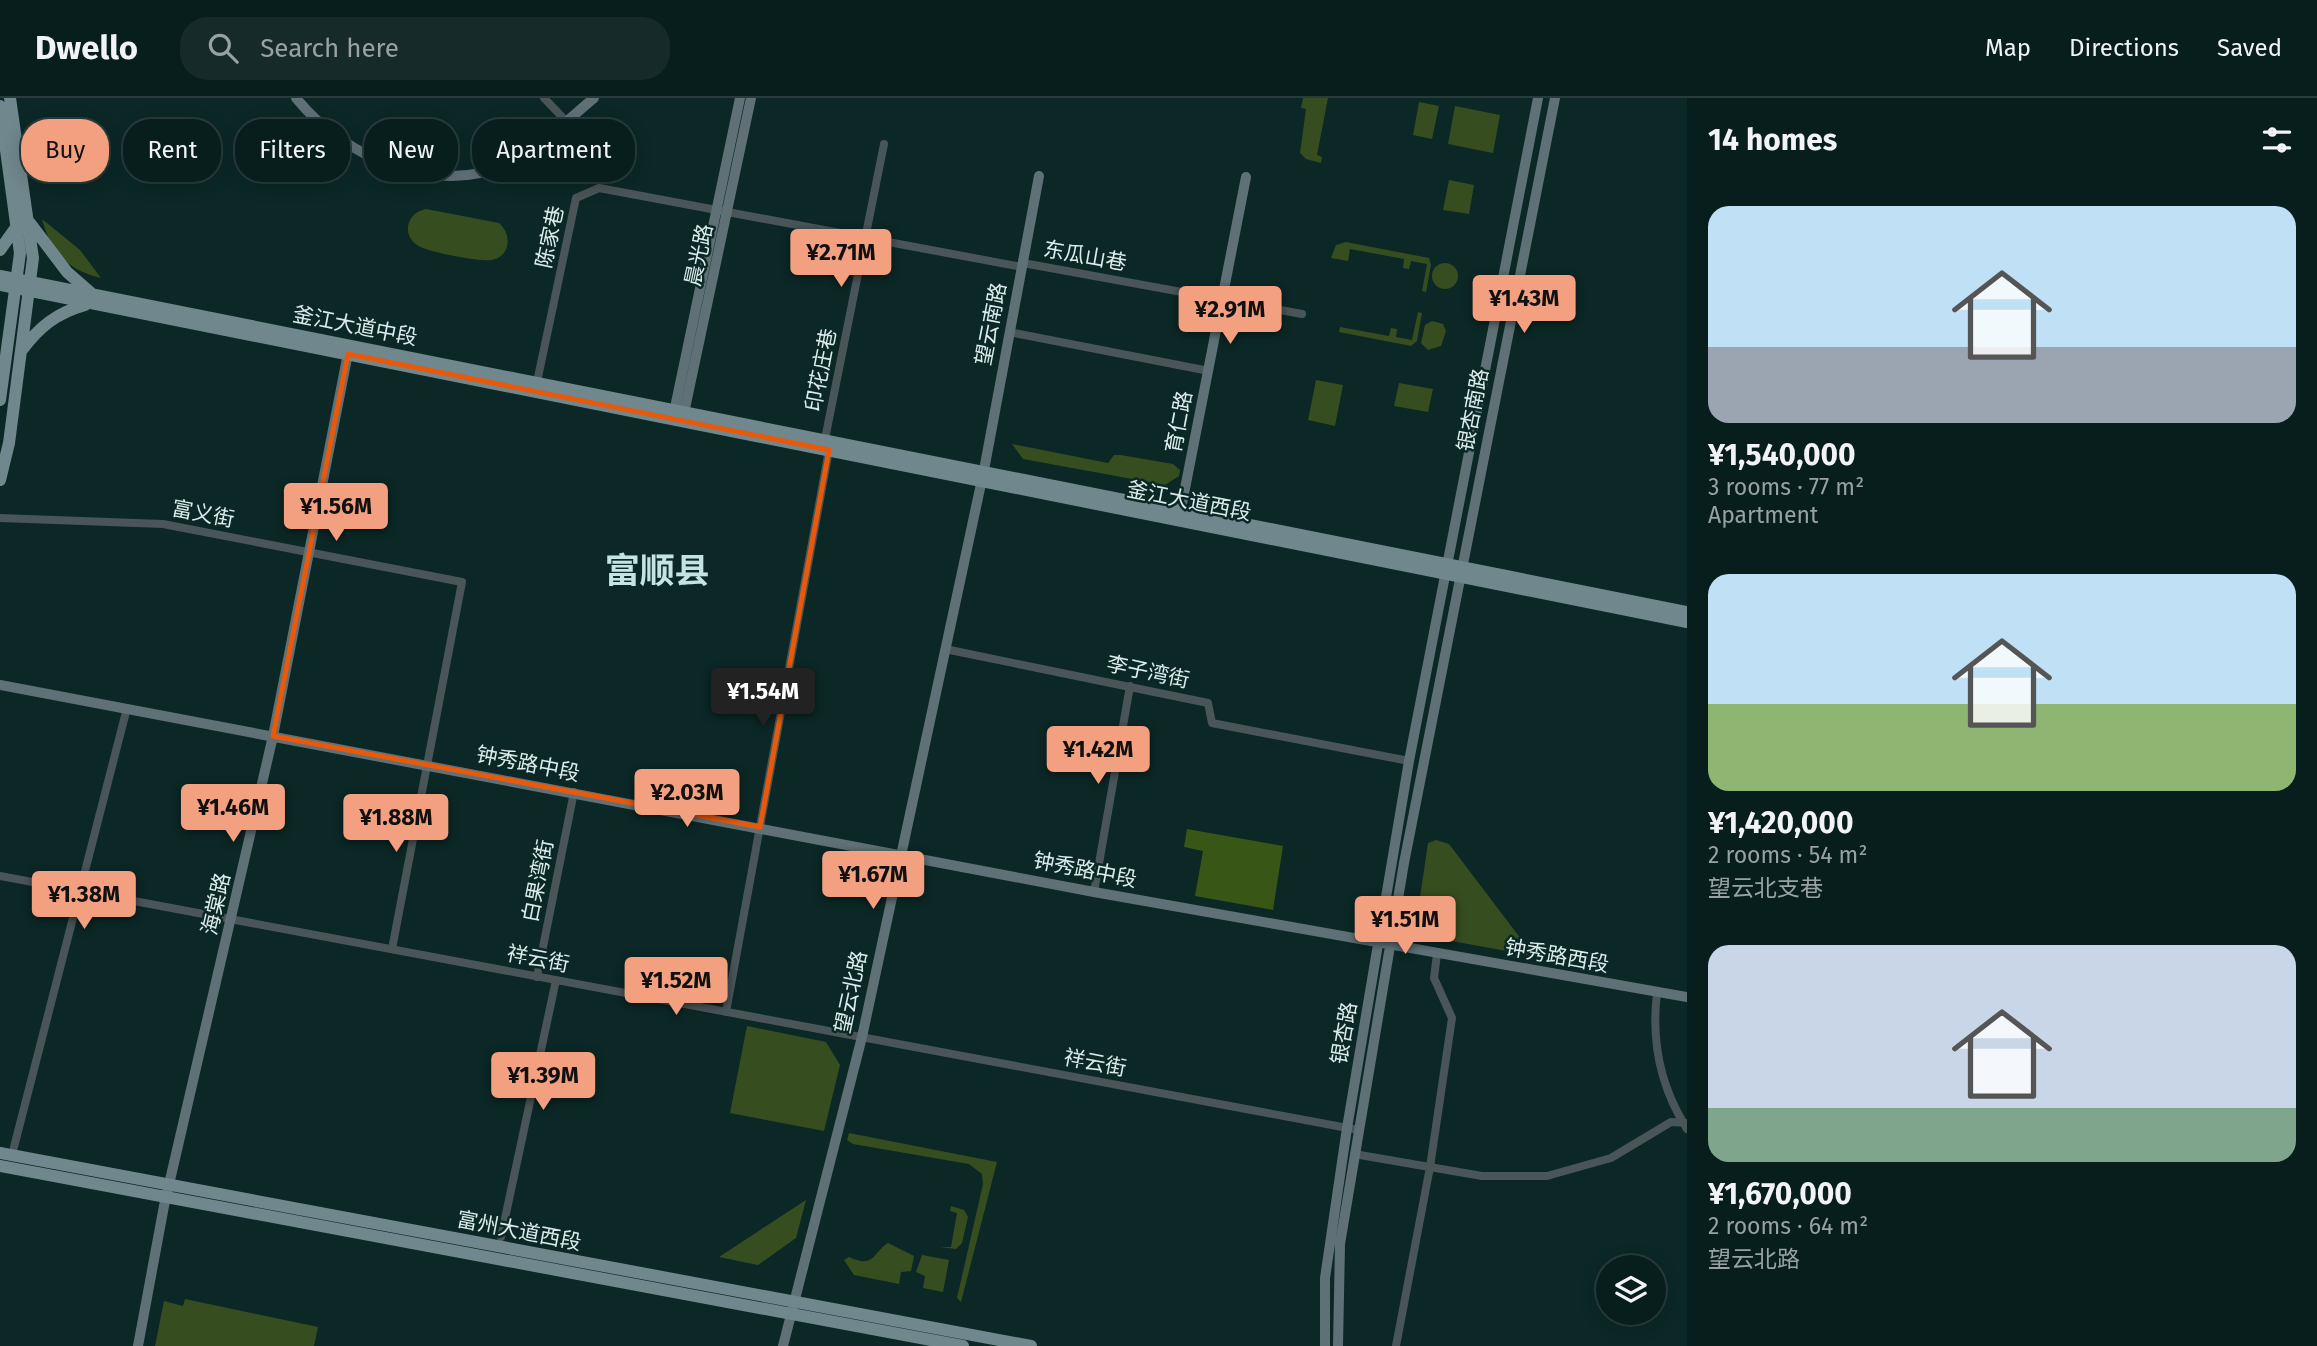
<!DOCTYPE html>
<meta charset="utf-8">
<style>
:root{--surface:#081e1c;--page:#162b29;--text:#f1f3f6;--muted:#98a2a3;--line:#293c3b;--accent:#f2a07f}
body{margin:0;font-family:"Fira Sans","Noto Sans SC",sans-serif;background:var(--page);color:var(--text);height:100vh;display:flex;flex-direction:column;font-size:26px;white-space:nowrap}
*{box-sizing:border-box;margin:0}
p{font-size:23px;color:var(--muted)}
.icon{flex:none;width:38px;height:38px;fill:none;stroke:currentColor;stroke-width:2;stroke-linecap:round;stroke-linejoin:round}
.map{position:relative;flex:1;overflow:hidden}
.details{display:flex;flex-direction:column;background:var(--surface);width:630px}
.details>*{flex:none}
.banner{position:absolute;left:21px;top:21px;width:665px;height:63px;display:flex;gap:14px}
.controls{position:absolute;left:1596px;top:1157px;display:grid;gap:14px}
.controls a{display:grid;place-items:center;width:70px;height:70px;border-radius:50%;background:var(--surface);box-shadow:0 4px 18px #0003,0 0 0 2px var(--line);font-size:35px}
.price{position:absolute;translate:-50% -60px;padding:0 16px;border-radius:7px;background:var(--accent);color:#111;font-size:23px;line-height:46px;filter:drop-shadow(0 2px 4px #0008)}
.price::after{content:'';position:absolute;left:50%;top:42px;width:21px;height:16px;margin-left:-10px;background:inherit;clip-path:polygon(0 0,100% 0,50% 100%)}
.price.active{background:#222;color:#fff}
ul{padding:0;list-style:none}
li{display:grid;align-content:center;gap:14px;height:371px;padding:0 21px}
li span{display:grid;place-items:center;height:217px;border-radius:21px;color:#555}
li>.icon{margin-inline-start:auto}
span .icon{width:126px;height:126px;fill:#fffc;stroke-width:1}
li b{font-size:30px}
h2{display:flex;justify-content:space-between;align-items:center;height:84px;padding:0 21px;font-size:30px}
.tag{padding:0 24px;border-radius:28px;background:var(--surface);box-shadow:0 4px 18px #0003,0 0 0 2px var(--line);font-size:24px;line-height:63px}
.tag.active{background:var(--accent);color:#111}
header{display:flex;align-items:center;gap:42px;box-sizing:border-box;height:98px;padding:0 35px;background:var(--surface);border-bottom:2px solid var(--line)}
header strong{font-size:33px}
nav{display:flex;gap:38px;margin-inline-start:auto;font-size:24px}
.search{width:490px;height:63px;background:var(--page);display:flex;align-items:center;gap:18px;box-sizing:border-box;padding:0 24px;border-radius:28px;color:var(--muted);font-size:26px}
main{display:flex;flex:1;min-height:0}
.map>svg:first-child{display:block}
.green{fill:#364d1f}
.forest{fill:#385616}
.lines{fill:none;stroke-linecap:round;stroke-linejoin:round}
.street{stroke:#4a5558;stroke-width:8}
.secondary{stroke:#5f7177;stroke-width:10}
.primary{stroke:#70878e;stroke-width:12}
.marked{fill:none;stroke:#e8590c;stroke-width:5;stroke-linejoin:round}
.labels{text-anchor:middle;dominant-baseline:central;stroke-width:5;stroke-linejoin:round;paint-order:stroke}
.street-label{font-size:21px;fill:#dceceb;stroke:#0b2826}
.town-label{font-size:35px;font-weight:bold;fill:#c4e4e1;stroke:#0b2826}
</style>
<header>
<strong>Dwello</strong>
<div class="search"><svg class="icon" aria-label="search" viewBox="0 0 24 24"><circle cx="10" cy="10" r="6"/><path d="M15 15l6 6"/></svg>Search here</div>
<nav><a>Map</a><a>Directions</a><a>Saved</a></nav>
</header>
<main>
<div class="map">
<svg width="1687" height="1248" viewBox="0 0 1687 1248">
<rect width="100%" height="100%" fill="#0b2826"/>
<!-- green -->
<path class="green" d="M1303,0H1328L1317,57L1322,59L1321,65L1306,61L1300,55L1306,11L1301,10Z
M1419,4L1439,8L1432,41L1413,37Z
M1455,8L1500,17L1493,55L1448,46Z
M1449,82L1474,87L1469,116L1443,112Z
M426,111L499,125C512,136 511,158 492,162C480,164 426,154 417,147C411,143 407,136 408,128C410,118 417,113 426,111Z
M42,121L80,152L101,180C67,172 51,154 42,121Z
M1346,144L1429,160L1431,167L1426,194L1422,193L1427,166L1411,163L1409,171L1403,170L1404,161L1350,151L1348,163L1331,160L1336,147Z
M1432 178a13 13 0 1 1 26 0a13 13 0 1 1-26 0Z
M1418,214L1422,215L1417,243L1411,248L1339,234L1340,229L1389,238L1391,230L1397,231L1396,239L1412,242Z
M1432,223L1443,226L1446,233L1441,248L1428,252L1421,245L1425,227Z
M1316,282L1343,287L1335,328L1308,322Z
M1399,285L1433,291L1428,314L1394,308Z
M1012,346L1108,365L1114,357H1120L1173,366L1180,372L1179,378L1165,387L1023,361Z
M1436,742L1449,746L1534,858L1446,842L1419,806L1428,745Z
M747,928L826,944L840,967L824,1033L730,1015Z
M849,1035L997,1064L961,1204L957,1200L983,1086L982,1076L969,1066L853,1046L847,1042Z
M806,1102L796,1140L758,1167L719,1159Z
M951,1108L964,1112L968,1119L962,1145L956,1151L940,1149H951L957,1115L950,1113Z
M888,1145L914,1158L911,1173L901,1174L899,1186L854,1177L844,1162L849,1159C875,1171 873,1154 888,1145Z
M922,1157L949,1162L943,1194L923,1190L925,1178L916,1174Z
M185,1201L318,1229L314,1248H155L164,1203L183,1208Z"/>
<!-- forest -->
<path class="forest" d="M1187,731L1283,748L1273,812L1195,798L1203,753L1184,749Z"/>
<g class="lines">
<!-- street -->
<path class="street" d="M544,0L566,23
M1023,165L1302,216
M1009,234L1209,273
M537,284L576,100L599,90L1022,169
M825,341L884,46
M0,420L163,426L462,484L392,851
M945,551L1208,605L1212,625L1409,663
M0,778L1353,1031
M1094,794L1130,588
M537,879L574,694
M1657,895C1651,944 1661,990 1687,1031
M726,914L829,352
M14,1049L127,610
M1354,1056L1482,1078H1547L1611,1060L1671,1024L1687,1025
M501,1139L556,882
M1396,1248L1430,1069L1452,920L1434,880L1437,856"/>
<!-- secondary -->
<path class="secondary" d="M296,0C345,60 435,100 510,65C540,51 568,21 594,0
M673,319L740,0
M683,320L751,0
M1181,411L1246,79
M0,587L1094,794L1687,899
M138,1248L164,1108L273,638L349,250
M783,1248L862,939L984,372L1039,78
M1325,1248V1180L1347,1030L1409,663L1538,0
M1338,1248L1340,1146L1404,765L1555,0"/>
<!-- primary -->
<path class="primary" d="M0,8L20,155L0,302
M30,125L67,174L91,195
M0,152L17,128
M0,178L1687,514
M0,187L1687,524
M22,252C40,228 57,215 85,207
M0,382L9,345L33,160L10,0
M0,1055L1031,1248
M0,1068L963,1248"/>
</g>
<!-- marked area -->
<path class="marked" d="M348,256L829,352L760,729L273,638Z"/>
<g class="labels">
<!-- street labels -->
<g class="street-label">
<text transform="translate(550 139) rotate(-78)">陈家巷</text>
<text transform="translate(699 157) rotate(-78)">晨光路</text>
<text transform="translate(1085 158) rotate(10)">东瓜山巷</text>
<text transform="translate(991 226) rotate(-79)">望云南路</text>
<text transform="translate(355 228) rotate(11)">釜江大道中段</text>
<text transform="translate(821 272) rotate(-79)">印花庄巷</text>
<text transform="translate(1473 312) rotate(-79)">银杏南路</text>
<text transform="translate(1179 324) rotate(-79)">育仁路</text>
<text transform="translate(1189 403) rotate(11)">釜江大道西段</text>
<text transform="translate(203 416) rotate(11)">富义街</text>
<text transform="translate(1148 574) rotate(12)">李子湾街</text>
<text transform="translate(528 666) rotate(11)">钟秀路中段</text>
<text transform="translate(1085 772) rotate(11)">钟秀路中段</text>
<text transform="translate(538 783) rotate(-79)">白果湾街</text>
<text transform="translate(216 806) rotate(-77)">海棠路</text>
<text transform="translate(1557 858) rotate(10)">钟秀路西段</text>
<text transform="translate(538 861) rotate(11)">祥云街</text>
<text transform="translate(851 894) rotate(-78)">望云北路</text>
<text transform="translate(1344 935) rotate(-80)">银杏路</text>
<text transform="translate(1095 965) rotate(11)">祥云街</text>
<text transform="translate(519 1133) rotate(11)">富州大道西段</text>
</g>
<!-- town labels -->
<g class="town-label">
<text x="657" y="473">富顺县</text>
</g>
</g>
</svg>
<div class="controls">
<a><svg class="icon" aria-label="layers" viewBox="0 0 24 24"><path d="M12 4l9 5-9 5-9-5zM3 14l9 5 9-5"/></svg></a>
</div>
<b class="price" style="left:841px;top:191px">¥2.71M</b>
<b class="price" style="left:1524px;top:237px">¥1.43M</b>
<b class="price" style="left:1230px;top:248px">¥2.91M</b>
<b class="price" style="left:336px;top:445px">¥1.56M</b>
<b class="price active" style="left:763px;top:630px">¥1.54M</b>
<b class="price" style="left:1098px;top:688px">¥1.42M</b>
<b class="price" style="left:687px;top:731px">¥2.03M</b>
<b class="price" style="left:233px;top:746px">¥1.46M</b>
<b class="price" style="left:396px;top:756px">¥1.88M</b>
<b class="price" style="left:873px;top:813px">¥1.67M</b>
<b class="price" style="left:84px;top:833px">¥1.38M</b>
<b class="price" style="left:1405px;top:858px">¥1.51M</b>
<b class="price" style="left:676px;top:919px">¥1.52M</b>
<b class="price" style="left:543px;top:1014px">¥1.39M</b>
<div class="banner">
<a class="tag active">Buy</a>
<a class="tag">Rent</a>
<a class="tag">Filters</a>
<a class="tag">New</a>
<a class="tag">Apartment</a>
</div>
</div>
<section class="details">
<h2>14 homes<svg class="icon" aria-label="filters" viewBox="0 0 24 24"><path d="M4 7h16M4 17h16"/><circle cx="9" cy="7" r="2"/><circle cx="15" cy="17" r="2"/></svg></h2>
<ul>
<li><span style="background:linear-gradient(#bfe0f5 65%,#9aa5b1 0)"><svg class="icon" aria-label="home" viewBox="0 0 24 24"><path d="M3 11l9-7 9 7M6 9v11h12V9"/></svg></span><div><b>¥1,540,000</b><p>3 rooms · 77 m²</p><p>Apartment</p></div></li>
<li><span style="background:linear-gradient(#bfe0f5 60%,#8fb573 0)"><svg class="icon" aria-label="home" viewBox="0 0 24 24"><path d="M3 11l9-7 9 7M6 9v11h12V9"/></svg></span><div><b>¥1,420,000</b><p>2 rooms · 54 m²</p><p>望云北支巷</p></div></li>
<li><span style="background:linear-gradient(#c9d6e8 75%,#7fa58c 0)"><svg class="icon" aria-label="home" viewBox="0 0 24 24"><path d="M3 11l9-7 9 7M6 9v11h12V9"/></svg></span><div><b>¥1,670,000</b><p>2 rooms · 64 m²</p><p>望云北路</p></div></li>
</ul>
</section>
</main>
